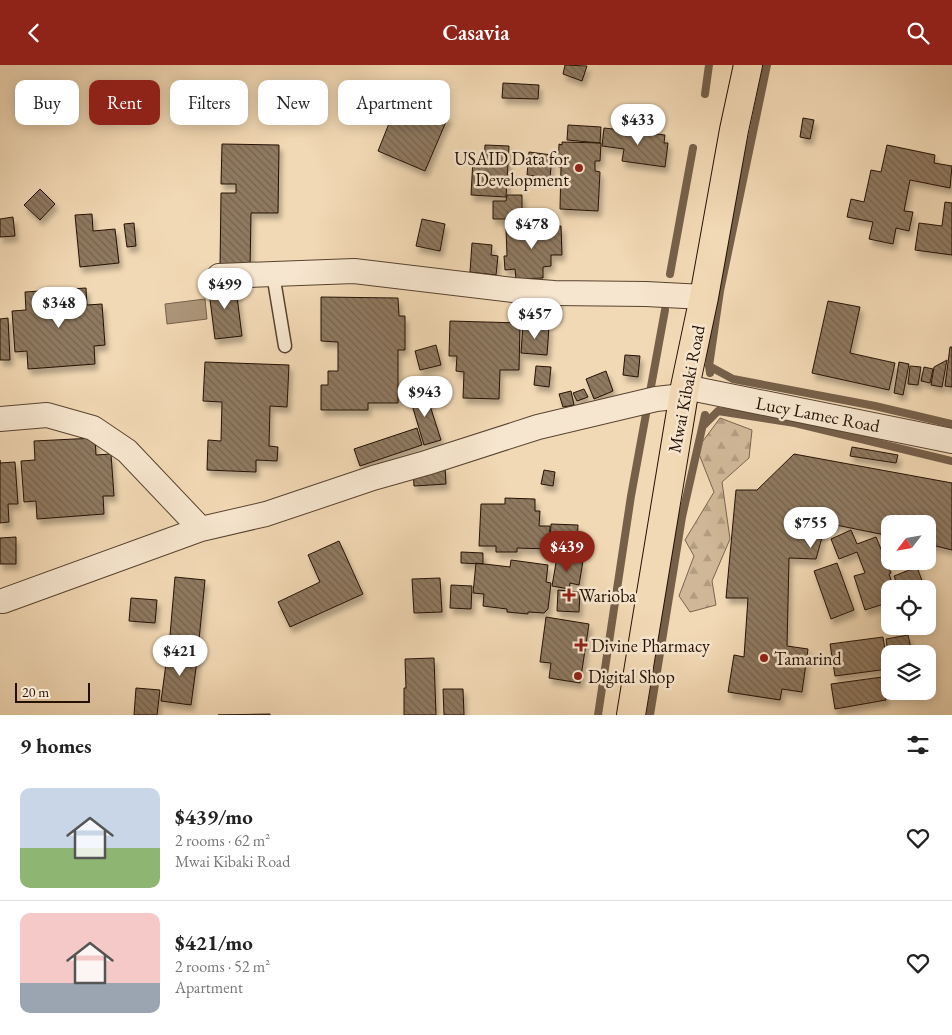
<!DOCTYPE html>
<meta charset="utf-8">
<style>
:root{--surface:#fff;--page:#f2f2f2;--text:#222;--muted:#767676;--line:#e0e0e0;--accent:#8f2418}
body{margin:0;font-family:"EB Garamond",serif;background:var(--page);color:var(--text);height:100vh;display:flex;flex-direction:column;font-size:19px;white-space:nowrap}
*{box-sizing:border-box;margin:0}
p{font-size:16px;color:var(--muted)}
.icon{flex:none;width:28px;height:28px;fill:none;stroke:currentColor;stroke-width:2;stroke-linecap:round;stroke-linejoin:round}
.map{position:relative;height:650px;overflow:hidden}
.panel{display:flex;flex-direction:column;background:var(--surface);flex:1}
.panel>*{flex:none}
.top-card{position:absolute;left:15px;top:15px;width:500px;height:45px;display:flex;gap:10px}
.needle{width:32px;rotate:239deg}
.controls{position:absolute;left:881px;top:450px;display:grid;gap:10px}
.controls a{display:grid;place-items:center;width:55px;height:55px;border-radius:10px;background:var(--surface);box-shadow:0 2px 12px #0003;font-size:25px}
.scale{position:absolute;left:15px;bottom:12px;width:75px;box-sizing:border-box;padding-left:5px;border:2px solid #241104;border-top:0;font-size:14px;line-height:18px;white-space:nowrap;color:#241104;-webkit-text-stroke:4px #f7e6cf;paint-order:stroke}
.price{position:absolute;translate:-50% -42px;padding:0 11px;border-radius:18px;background:#fff;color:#222;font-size:16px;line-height:32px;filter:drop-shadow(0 1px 2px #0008)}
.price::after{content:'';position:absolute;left:50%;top:30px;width:15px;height:11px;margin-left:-8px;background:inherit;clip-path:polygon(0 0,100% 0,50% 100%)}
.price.selected{background:var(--accent);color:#fff}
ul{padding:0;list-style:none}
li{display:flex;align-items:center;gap:15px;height:125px;padding:0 20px}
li+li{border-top:1px solid var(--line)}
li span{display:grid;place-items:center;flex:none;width:140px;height:100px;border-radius:10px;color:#555}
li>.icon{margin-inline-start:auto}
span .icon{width:60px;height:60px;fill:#fffc;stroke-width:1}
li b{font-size:21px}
h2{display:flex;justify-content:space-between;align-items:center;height:60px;padding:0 20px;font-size:21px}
.chip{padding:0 18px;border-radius:10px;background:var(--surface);box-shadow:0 2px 12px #0003;font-size:18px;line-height:45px}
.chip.selected{background:var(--accent);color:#fff}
header{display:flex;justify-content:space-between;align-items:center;height:65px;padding:0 20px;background:var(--accent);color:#fff;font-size:22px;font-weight:600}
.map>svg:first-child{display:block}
.forest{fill:url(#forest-firs);stroke:#7a644e}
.water{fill:#ac9579;stroke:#76604a}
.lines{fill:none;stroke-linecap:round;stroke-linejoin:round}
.stream{stroke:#76604a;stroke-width:8}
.building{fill:url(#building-back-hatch);stroke:#241104;filter:url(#shadow)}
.lane-casing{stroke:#584330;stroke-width:15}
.street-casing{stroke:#584330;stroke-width:26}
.primary-casing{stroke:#241104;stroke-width:30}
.lane{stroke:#f7e6cf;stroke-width:12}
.street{stroke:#f7e6cf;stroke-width:24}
.primary{stroke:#f2d9b5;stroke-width:28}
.poi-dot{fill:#8f2418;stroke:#f7e6cf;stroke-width:2}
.labels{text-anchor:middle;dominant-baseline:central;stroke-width:5;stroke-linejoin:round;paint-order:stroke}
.poi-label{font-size:18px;fill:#241104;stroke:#f7e6cf;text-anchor:start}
.street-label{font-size:18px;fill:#241104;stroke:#f7e6cf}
</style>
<header><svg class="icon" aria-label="back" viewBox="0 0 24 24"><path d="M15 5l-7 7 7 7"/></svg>Casavia<svg class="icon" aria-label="search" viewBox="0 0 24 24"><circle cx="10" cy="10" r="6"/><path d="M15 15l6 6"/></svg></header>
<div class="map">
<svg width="952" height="650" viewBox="0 0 952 650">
<defs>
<pattern id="forest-firs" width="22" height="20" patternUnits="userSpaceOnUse" patternTransform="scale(1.25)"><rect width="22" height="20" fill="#cfb797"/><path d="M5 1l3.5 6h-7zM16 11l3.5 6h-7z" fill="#b29c80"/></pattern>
<pattern id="building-back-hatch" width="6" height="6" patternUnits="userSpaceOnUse" patternTransform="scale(1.25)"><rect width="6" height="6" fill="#8f7960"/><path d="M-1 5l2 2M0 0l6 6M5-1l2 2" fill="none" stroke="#75624d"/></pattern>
<filter id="shadow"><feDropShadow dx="3" dy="5.5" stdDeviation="2.5" flood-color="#0004"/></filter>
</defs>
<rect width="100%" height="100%" fill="#f2d9b5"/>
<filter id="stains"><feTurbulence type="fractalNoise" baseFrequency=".004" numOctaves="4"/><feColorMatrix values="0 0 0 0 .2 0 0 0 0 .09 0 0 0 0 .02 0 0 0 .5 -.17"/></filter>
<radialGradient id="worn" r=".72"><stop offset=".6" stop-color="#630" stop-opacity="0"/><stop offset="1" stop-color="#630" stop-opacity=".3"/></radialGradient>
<!-- forest -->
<path class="forest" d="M720,353L752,365L749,393L722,417L730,474L712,516L716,540L690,547L679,531L694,491L685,475L714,427L697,384Z"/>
<!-- water -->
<path class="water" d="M205,234L207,254L167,259L165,239Z"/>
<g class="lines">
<!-- stream -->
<path class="stream" d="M705,29L709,0
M670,209L693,83
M709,301L733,314L875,341L952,359
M710,308L709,301L720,226L767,0
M704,360L718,346L795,358L952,396
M598,650L631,431L665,245
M650,650L682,452L705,350"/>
</g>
<!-- building -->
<path class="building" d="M565,0L587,1L582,16L563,9Z
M503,18L539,20L538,34L502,33Z
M400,31L448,52L425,106L378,86Z
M803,53L814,55L810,74L800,72Z
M568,60L601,62L600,78L567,75Z
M604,63L665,70L664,78H668L665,102L622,96L624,84L602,81Z
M562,77L601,78L600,96H595V106L600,107L598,146L560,144L561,102H558L559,79L562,80Z
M222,79L279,80L278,148H251L250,205L220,204L221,128H236V119H221Z
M485,80L509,81L506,132L471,130L473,94L484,95Z
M887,80L935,90L934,98L952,101L950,123L910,115L904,146L913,147L909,166L896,163L893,179L869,174L873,157L847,152L851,134L864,137L871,105L881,107Z
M529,87L552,90L550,113L527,110Z
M40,124L55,139L40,155L24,140Z
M507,130H522V154H493V136H506Z
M945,137L952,138V190L915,185L919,158L942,161Z
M92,149L93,166L115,164L119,198L80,202L75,150Z
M13,152L15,171L0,172V154Z
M422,154L445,159L440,186L416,181Z
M134,158L136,181L127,182L124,159Z
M561,161L562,190H551V201L543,202V213L516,214L515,204L505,205L504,191H507L506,164Z
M472,178L492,180L491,190L498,191L496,210L470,207Z
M235,216L242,271L215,274L208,219Z
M86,223L87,240L102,239L105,280L94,281L95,299L28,304L27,286L15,287L12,246L26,245L25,227Z
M520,231L559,232L558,251H551V256H523V247H520Z
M321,232L398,233L399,251H405V285H398V338H368V345H321V320H328V306H338V277L321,276Z
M828,236L860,242L850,288L895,298L889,325L812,308Z
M8,253L10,295H0V254Z
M450,256L520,258L519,305H500L499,334L463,333L464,307L456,306L457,291H449Z
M523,260L549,262L547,290L521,288Z
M436,280L441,300L420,305L415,286Z
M950,282H952V322L945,321Z
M625,290L640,291L638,312L623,310Z
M947,295L942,322L931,320L934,302Z
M205,297L289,300L287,342L270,341L269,381L278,382L277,396L256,395V407L207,405L208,375L221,376L222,337L203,336Z
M899,297L909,299L903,330L894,328Z
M536,301L551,302L549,322L534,320Z
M910,301L921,302L918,320L908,319Z
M924,302L933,304L930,318L921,316Z
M606,306L613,326L594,334L586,314Z
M584,324L588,332L577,336L573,328Z
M425,325L441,375L424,380L409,330Z
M571,326L574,340L563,342L559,329Z
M417,363L422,380L360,401L354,384Z
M95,373L96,390L111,389L114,431H103L104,449L37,454L36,436L24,437L21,396L35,395L34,376Z
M852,382L898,390L896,398L850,391Z
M794,389L952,418V485L928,479V459H890V471L826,458L816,494L789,493L787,581L808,584L802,627L782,624L780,635L728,627L734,590L744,592L748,533H726L736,425H757Z
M0,395V398L15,397L18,439H8L9,457L0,458Z
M445,401L446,419L414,421L413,403Z
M544,405L555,407L553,421L541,419Z
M505,433L535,434V446H540L539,461H550L549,484L517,483V487H496V481H479L481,439H505Z
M551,459L578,460L577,478L550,477Z
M851,465L857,479L876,472L891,508L889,509L894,524H890V537L865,545L854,511L865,508L857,487L839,494L831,474Z
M16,472V499H0V473Z
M339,476L363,529L290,562L278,537L320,517L308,490Z
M461,487L483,488V499L461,498Z
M557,492L583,496L579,520L570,518L569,524L552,521Z
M511,495L548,500L546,517L551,518L548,544L544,548L528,547V549L507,547V544L483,541L484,529L473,528L476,498L510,502Z
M837,498L854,545L831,554L814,506Z
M917,502L925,524H899L894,511Z
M175,512L205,515L198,585L169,582Z
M440,513L442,547L414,548L412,514Z
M451,520L472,521L471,544L450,543Z
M558,525L580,527L579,547L557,546Z
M131,533L157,535L155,558L129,556Z
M546,552L589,559L580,618L549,613L551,598L540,597Z
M908,570L912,588L890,589L889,593L886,574Z
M883,572L888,604L835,611L830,579Z
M168,584L198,588L191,640L161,636Z
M434,593L436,650H404V623H406L405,594Z
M882,612L886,635L835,644L831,619Z
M136,623L160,625L157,650H134Z
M443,624H463L464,650H444Z
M270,649V650H218Z"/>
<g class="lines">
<defs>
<path id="lane" d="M273,209L285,281"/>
<path id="street" d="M219,211L354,206L513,225L554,228L646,229L704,232
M685,322L952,376
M0,354L47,350L93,363L127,386L201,464L266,449L373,413L426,398L538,362L656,334L683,331
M3,536L201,464"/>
<path id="primary" d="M631,650L685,322L704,232L734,65L748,0"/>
</defs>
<!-- lane casing -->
<use href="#lane" class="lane-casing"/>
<!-- street casing -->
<use href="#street" class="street-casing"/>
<!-- primary casing -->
<use href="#primary" class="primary-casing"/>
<!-- lane -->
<use href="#lane" class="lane"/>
<!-- street -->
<use href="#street" class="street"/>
<!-- primary -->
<use href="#primary" class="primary"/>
</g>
<!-- markers -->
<g class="poi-dot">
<circle cx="579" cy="103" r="5"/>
<path d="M566.5 522.5h5v5h5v5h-5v5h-5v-5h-5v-5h5z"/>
<path d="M578.5 572.5h5v5h5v5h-5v5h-5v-5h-5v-5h5z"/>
<circle cx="764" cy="593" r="5"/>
<circle cx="578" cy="611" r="5"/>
</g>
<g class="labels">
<!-- poi labels -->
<g class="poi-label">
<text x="569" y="93" text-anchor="end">USAID Data for<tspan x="569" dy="21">Development</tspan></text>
<text x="579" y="530">Warioba</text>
<text x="591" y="580">Divine Pharmacy</text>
<text x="774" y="593">Tamarind</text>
<text x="588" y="611">Digital Shop</text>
</g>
<!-- street labels -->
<g class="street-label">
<text transform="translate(686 324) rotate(-79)">Mwai Kibaki Road</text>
<text transform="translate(818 349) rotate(11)">Lucy Lamec Road</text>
</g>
</g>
<rect width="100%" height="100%" filter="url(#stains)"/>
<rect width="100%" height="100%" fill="url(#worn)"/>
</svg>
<div class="controls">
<a><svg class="needle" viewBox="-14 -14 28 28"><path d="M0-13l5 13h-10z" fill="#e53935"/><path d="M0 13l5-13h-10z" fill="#767676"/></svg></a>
<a><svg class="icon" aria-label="locate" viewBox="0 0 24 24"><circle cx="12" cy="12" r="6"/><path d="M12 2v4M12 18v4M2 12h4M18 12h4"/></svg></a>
<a><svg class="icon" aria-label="layers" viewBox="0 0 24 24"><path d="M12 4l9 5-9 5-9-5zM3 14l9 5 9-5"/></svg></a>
</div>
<div class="scale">20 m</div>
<b class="price" style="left:638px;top:81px">$433</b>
<b class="price" style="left:532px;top:185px">$478</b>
<b class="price" style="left:225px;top:245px">$499</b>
<b class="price" style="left:59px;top:264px">$348</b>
<b class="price" style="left:535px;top:275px">$457</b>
<b class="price" style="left:425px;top:353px">$943</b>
<b class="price" style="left:811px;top:484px">$755</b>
<b class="price selected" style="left:567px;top:508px">$439</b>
<b class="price" style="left:180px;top:612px">$421</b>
<div class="top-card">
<a class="chip">Buy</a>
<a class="chip selected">Rent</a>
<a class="chip">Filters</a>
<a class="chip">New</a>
<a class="chip">Apartment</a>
</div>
</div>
<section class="panel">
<h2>9 homes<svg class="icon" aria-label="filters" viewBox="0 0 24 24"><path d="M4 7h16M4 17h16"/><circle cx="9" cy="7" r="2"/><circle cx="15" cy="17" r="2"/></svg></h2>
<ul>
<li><span style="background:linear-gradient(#c9d6e8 60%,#8fb573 0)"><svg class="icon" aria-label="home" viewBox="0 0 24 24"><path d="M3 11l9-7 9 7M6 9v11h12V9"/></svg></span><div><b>$439/mo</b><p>2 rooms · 62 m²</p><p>Mwai Kibaki Road</p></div><svg class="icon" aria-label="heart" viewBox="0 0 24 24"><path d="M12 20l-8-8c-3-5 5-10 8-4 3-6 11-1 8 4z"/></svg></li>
<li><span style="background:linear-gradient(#f6c9c9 70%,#9aa5b1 0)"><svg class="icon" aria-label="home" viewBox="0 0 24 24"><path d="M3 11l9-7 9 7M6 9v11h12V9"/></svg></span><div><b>$421/mo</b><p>2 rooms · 52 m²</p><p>Apartment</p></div><svg class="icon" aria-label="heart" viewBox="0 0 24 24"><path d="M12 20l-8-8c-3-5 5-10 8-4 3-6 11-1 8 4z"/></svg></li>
</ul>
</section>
